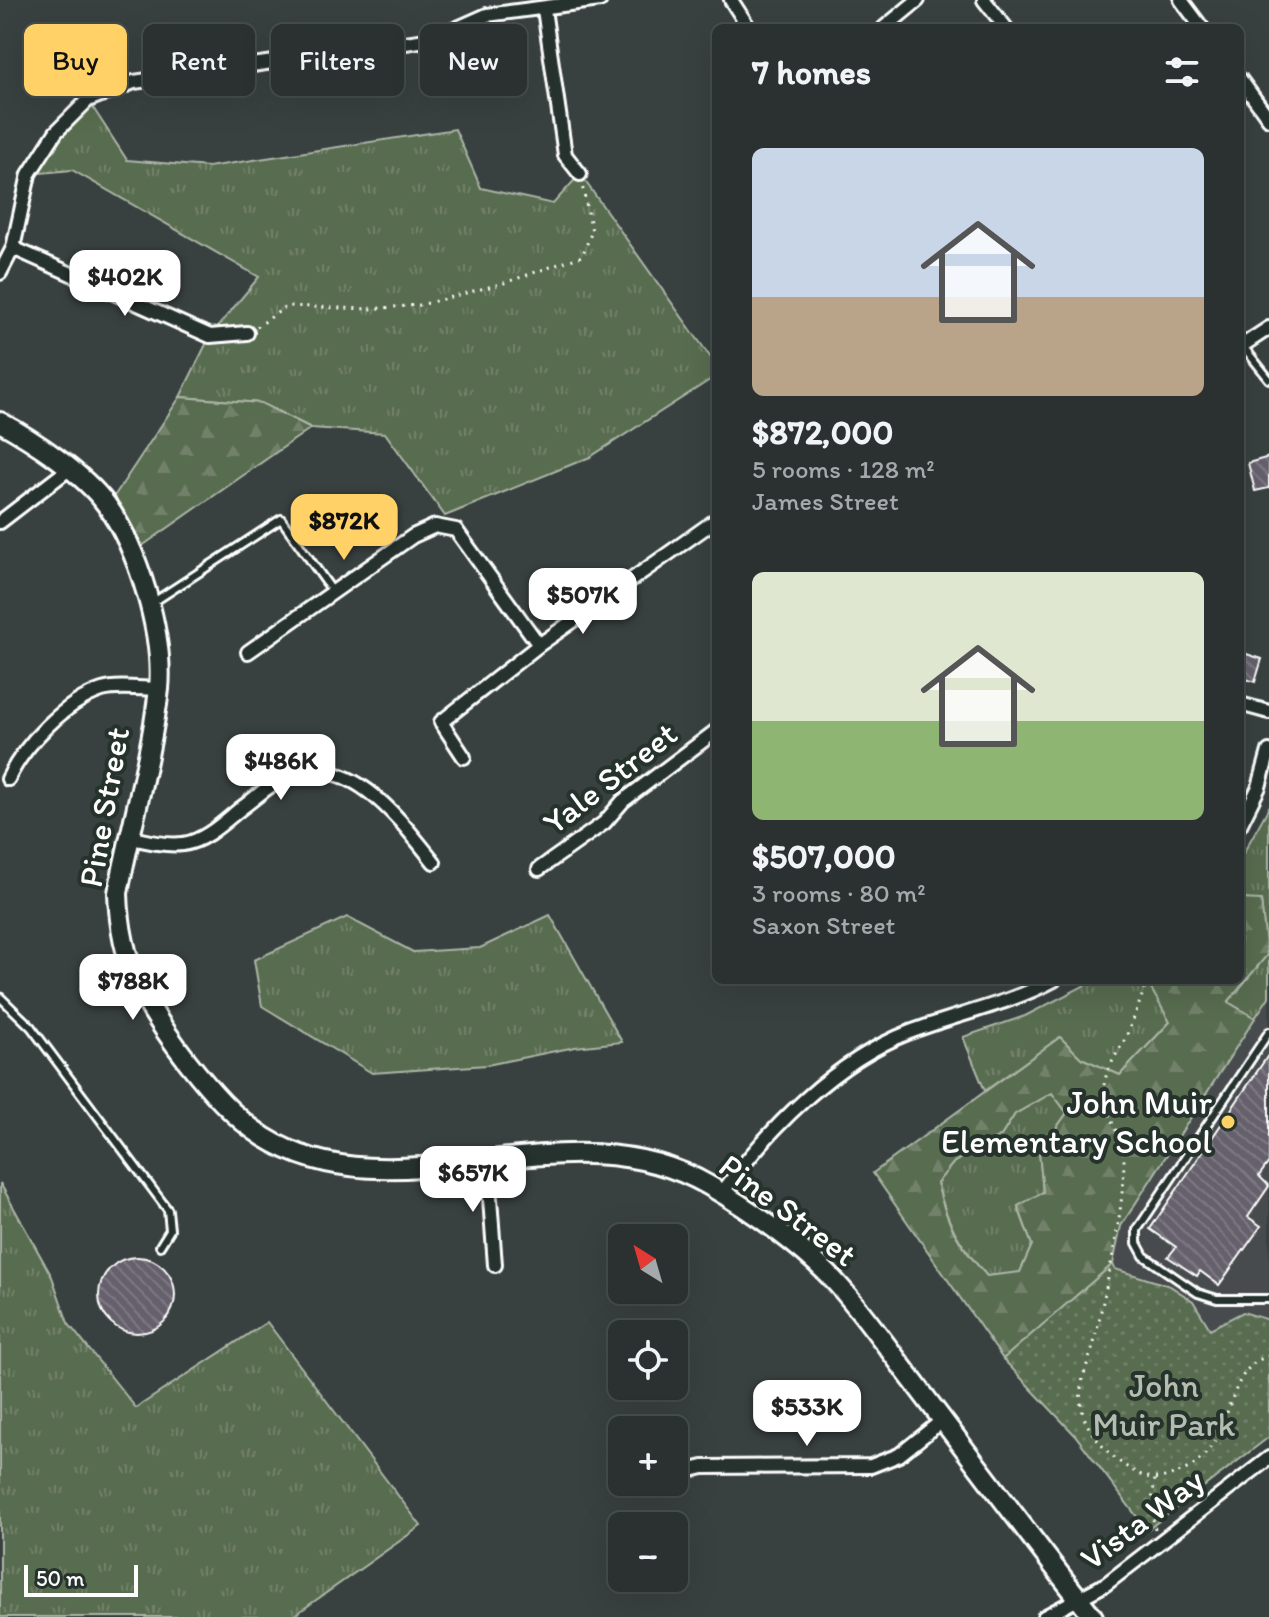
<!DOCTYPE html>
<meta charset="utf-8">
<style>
:root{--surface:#2b3130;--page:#333938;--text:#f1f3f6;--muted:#a6a9ab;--line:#474c4c;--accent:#ffd166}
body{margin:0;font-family:Itim,sans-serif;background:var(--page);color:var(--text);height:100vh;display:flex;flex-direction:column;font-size:30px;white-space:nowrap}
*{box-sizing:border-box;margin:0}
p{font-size:26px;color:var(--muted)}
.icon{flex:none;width:44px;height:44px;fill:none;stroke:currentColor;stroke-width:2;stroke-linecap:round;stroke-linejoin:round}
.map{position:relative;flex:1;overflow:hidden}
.drawer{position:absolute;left:712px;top:24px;width:532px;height:960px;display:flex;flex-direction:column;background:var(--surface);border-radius:12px;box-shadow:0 8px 32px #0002,0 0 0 2px var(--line)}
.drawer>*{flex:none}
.hud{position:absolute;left:24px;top:24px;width:568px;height:72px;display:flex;gap:16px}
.needle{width:52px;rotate:323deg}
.buttons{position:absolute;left:608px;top:1224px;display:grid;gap:16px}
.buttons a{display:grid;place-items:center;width:80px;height:80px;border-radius:12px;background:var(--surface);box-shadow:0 8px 32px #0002,0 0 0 2px var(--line);font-size:40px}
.scale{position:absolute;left:24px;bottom:20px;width:114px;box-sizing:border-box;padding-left:8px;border:4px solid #fff;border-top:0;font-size:22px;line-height:28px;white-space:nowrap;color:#fff;-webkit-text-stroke:6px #26332d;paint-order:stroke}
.price{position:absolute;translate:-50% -68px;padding:0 18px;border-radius:16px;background:#fff;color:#222;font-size:26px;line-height:52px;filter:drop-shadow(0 2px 4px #0008)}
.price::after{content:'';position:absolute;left:50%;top:48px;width:24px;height:18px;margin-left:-12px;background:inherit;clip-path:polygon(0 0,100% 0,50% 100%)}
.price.current{background:var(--accent);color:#111}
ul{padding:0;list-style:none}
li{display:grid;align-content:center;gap:16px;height:424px;padding:0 40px}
li span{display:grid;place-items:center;height:248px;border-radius:12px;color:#555}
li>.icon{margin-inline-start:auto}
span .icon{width:144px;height:144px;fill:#fffc;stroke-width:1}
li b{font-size:34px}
h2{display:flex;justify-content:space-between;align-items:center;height:96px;padding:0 40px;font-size:34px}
.chip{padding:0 28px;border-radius:12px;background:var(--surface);box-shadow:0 8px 32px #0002,0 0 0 2px var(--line);font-size:28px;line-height:72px}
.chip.current{background:var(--accent);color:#111}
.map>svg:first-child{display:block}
.built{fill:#464b4d}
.grass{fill:url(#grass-tufts);stroke:#acb6a8;stroke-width:2}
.forest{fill:url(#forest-firs);stroke:#acb6a8;stroke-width:2;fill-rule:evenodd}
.park{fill:url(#park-dots);stroke:#acb6a8;stroke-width:2}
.building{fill:url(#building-back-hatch);stroke:#fff;stroke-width:2}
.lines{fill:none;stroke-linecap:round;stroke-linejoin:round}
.lane-casing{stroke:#fff;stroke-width:12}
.street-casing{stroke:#fff;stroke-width:18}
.secondary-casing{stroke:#fff;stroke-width:24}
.path{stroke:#fff;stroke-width:3;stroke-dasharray:2 6;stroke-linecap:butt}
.lane{stroke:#26332d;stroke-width:6}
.street{stroke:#26332d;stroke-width:12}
.secondary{stroke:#26332d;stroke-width:18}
.poi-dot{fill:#ffd166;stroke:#26332d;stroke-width:3}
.labels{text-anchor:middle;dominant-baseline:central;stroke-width:8;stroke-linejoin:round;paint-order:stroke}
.street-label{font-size:34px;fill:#fff;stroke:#26332d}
.poi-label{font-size:34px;fill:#fff;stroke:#26332d;text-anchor:end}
.park-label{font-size:34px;fill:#b4bdb0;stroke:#26332d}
</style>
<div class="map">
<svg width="1269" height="1617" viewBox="0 0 1269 1617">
<defs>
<pattern id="grass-tufts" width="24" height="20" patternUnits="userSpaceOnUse" patternTransform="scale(2)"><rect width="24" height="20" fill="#596c50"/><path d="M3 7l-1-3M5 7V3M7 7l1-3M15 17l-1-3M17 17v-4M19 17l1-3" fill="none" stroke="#72826a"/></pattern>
<pattern id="forest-firs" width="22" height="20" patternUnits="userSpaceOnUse" patternTransform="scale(2)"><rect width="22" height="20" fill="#596c50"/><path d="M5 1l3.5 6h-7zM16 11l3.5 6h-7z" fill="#72826a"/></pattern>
<pattern id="park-dots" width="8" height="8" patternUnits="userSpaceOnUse" patternTransform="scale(2)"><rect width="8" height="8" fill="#596c50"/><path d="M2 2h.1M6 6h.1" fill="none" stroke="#72826a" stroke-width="1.8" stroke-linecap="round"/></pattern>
<pattern id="building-back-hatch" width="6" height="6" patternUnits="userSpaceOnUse" patternTransform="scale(2)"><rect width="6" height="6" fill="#65616c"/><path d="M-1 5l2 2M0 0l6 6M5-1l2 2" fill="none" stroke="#7c7982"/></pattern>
</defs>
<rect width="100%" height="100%" fill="#394140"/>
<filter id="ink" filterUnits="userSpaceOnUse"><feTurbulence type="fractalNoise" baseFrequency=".0125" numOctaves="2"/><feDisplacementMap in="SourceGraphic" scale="16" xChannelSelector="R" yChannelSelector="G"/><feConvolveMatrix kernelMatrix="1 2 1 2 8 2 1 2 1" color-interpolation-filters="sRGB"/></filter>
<g filter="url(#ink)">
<!-- built -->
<path class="built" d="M1269,997V1320L1243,1312L1210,1329L1170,1286L1114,1269L1113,1264L1121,1226Z"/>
<!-- grass -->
<path class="grass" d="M88,100L127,160L208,167L455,129L481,188L553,204L580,174L716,365V376L590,457L445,516L385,433L311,428L261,403L180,397L210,336L259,277L72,170L29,174Z
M1269,807V997L1255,1018L1228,1002L1267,955L1261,901L1240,899V859Z
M550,915L622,1042L575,1047L487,1065L372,1073L262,1006L254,960L347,917L413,952L480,948Z
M1095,980H1153L1149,985L1170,1022L1120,1075L1081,1058L1060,1037L985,1091L963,1037L1025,1016Z
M1052,1093L1067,1113L1039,1152L1043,1192L1018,1207L1032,1245L1020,1273L987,1276C960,1246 946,1222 937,1182L954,1162L1001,1136L1015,1114Z
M0,1183L52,1277L68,1323L136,1408L267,1322L421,1526L292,1617H0Z"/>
<!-- forest -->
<path class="forest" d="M180,397L261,403L311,428L132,553L109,504Z
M1240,899L1261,900L1267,955L1228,1002L1255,1018L1121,1226L1113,1264L1003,1359L873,1173L1060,1037L1081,1058L1120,1075L1170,1022L1149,985L1153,980H1240ZM1052,1093L1067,1113L1039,1152L1043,1192L1018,1206L1032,1245L1020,1272L987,1276C958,1244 947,1225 937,1183L954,1162L1001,1136L1015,1114Z"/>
<!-- park -->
<path class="park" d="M1113,1264L1115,1269L1170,1286L1193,1301L1210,1329L1243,1312L1269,1320V1437L1147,1530L1075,1435L1003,1359Z"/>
<!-- building -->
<path class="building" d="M1269,457V488L1255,491L1248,463Z
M1240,652L1262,659L1255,682L1240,677Z
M1269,1054V1162L1259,1176L1269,1186L1248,1217L1261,1226L1219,1285L1200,1271L1197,1276L1168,1257L1176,1247L1150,1229Z
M99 1295a38 38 0 1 1 76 0a38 38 0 1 1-76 0Z"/>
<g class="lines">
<defs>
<path id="lane" d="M1242,345L1269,379
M152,603L281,519L333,592
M0,997L31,1027L168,1210L170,1230L160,1246
M1269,1032L1137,1230V1243L1144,1256L1198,1293L1217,1299H1269"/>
<path id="street" d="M731,0L749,28
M984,0L1006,28
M1181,0L1202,28
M544,9L565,155L580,174
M884,28L918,0
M1240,79L1269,119
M13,248L210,336L247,333
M0,273L13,248L29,174L56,132L88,100L134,82L433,39L487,15L600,0
M1240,347L1269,328
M0,522L69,469
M248,652L413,536L435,526L456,530L539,645
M1240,704L1269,712
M464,757L441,722L539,645L716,520
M8,779C24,745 65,702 102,690C118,685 142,689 159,689
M1240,825L1259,787L1269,751
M128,837C145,841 166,846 183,844C205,841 224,822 240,809C256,798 272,781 291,775C353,754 400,820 434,862
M539,869L604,823L623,801L716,731
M487,1159L495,1265
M722,1193C768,1129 835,1061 910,1032C958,1014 1009,1004 1054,980
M674,1474L703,1467L871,1466L899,1455L943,1420
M1044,1617L1106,1584L1269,1458"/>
<path id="secondary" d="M0,422C33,440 83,473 106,504C138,548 164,634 159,689C151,757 131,826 118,893C120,965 145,1006 188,1062C210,1090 233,1117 264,1137C396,1220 566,1102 708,1185C750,1209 808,1250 840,1287C865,1315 887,1347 910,1377C971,1457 1031,1538 1093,1617"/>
</defs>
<!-- lane casing -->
<use href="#lane" class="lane-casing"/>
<!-- street casing -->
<use href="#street" class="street-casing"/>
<!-- secondary casing -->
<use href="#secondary" class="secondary-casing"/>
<!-- path -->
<path class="path" d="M257,327L287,306L369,309L420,305L504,283L582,256L592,231L582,185
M1147,980C1141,1000 1134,1018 1126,1037C1118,1053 1106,1068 1104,1086C1100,1114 1125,1134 1124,1160C1123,1220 1107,1281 1095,1339C1089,1364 1076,1384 1082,1410C1087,1431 1104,1450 1121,1463C1131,1470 1146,1480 1159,1478C1243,1465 1215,1370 1269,1356
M1155,1529L1151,1508L1155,1479"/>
<!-- lane -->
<use href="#lane" class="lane"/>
<!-- street -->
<use href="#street" class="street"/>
<!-- secondary -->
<use href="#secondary" class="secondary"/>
</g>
</g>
<!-- markers -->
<circle class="poi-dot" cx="1228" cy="1122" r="8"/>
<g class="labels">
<!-- street labels -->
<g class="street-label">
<text transform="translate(610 778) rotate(-38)">Yale Street</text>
<text transform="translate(104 807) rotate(-80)">Pine Street</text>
<text transform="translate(788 1210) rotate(37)">Pine Street</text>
<text transform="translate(1142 1519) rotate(-37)">Vista Way</text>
</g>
<!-- poi labels -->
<g class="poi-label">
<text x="1212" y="1102">John Muir<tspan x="1212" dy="39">Elementary School</tspan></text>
</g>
<!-- park labels -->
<g class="park-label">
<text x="1164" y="1385">John<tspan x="1164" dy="39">Muir Park</tspan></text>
</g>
</g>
</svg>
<div class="buttons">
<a><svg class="needle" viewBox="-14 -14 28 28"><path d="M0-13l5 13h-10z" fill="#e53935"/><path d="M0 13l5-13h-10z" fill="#a6a9ab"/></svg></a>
<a><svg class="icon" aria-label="locate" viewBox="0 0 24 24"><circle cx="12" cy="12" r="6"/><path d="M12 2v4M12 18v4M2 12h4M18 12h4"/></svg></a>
<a>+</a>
<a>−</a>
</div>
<div class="scale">50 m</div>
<b class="price" style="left:125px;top:318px">$402K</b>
<b class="price current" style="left:344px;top:562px">$872K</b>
<b class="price" style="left:583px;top:636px">$507K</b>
<b class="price" style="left:281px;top:802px">$486K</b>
<b class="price" style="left:133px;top:1022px">$788K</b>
<b class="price" style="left:473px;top:1214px">$657K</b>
<b class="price" style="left:807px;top:1448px">$533K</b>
<div class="hud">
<a class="chip current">Buy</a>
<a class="chip">Rent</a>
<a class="chip">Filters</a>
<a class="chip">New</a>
</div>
<section class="drawer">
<h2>7 homes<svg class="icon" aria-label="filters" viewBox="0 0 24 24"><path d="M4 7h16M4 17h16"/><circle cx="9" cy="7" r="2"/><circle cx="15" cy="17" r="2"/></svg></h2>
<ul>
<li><span style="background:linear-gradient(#c9d6e8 60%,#b9a48a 0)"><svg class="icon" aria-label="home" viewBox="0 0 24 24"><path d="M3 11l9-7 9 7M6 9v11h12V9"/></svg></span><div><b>$872,000</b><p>5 rooms · 128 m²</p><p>James Street</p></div></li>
<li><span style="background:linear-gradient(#dfe7d0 60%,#8fb573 0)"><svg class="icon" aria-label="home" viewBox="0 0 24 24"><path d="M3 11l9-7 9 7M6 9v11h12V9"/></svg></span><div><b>$507,000</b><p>3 rooms · 80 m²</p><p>Saxon Street</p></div></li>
</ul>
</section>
</div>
